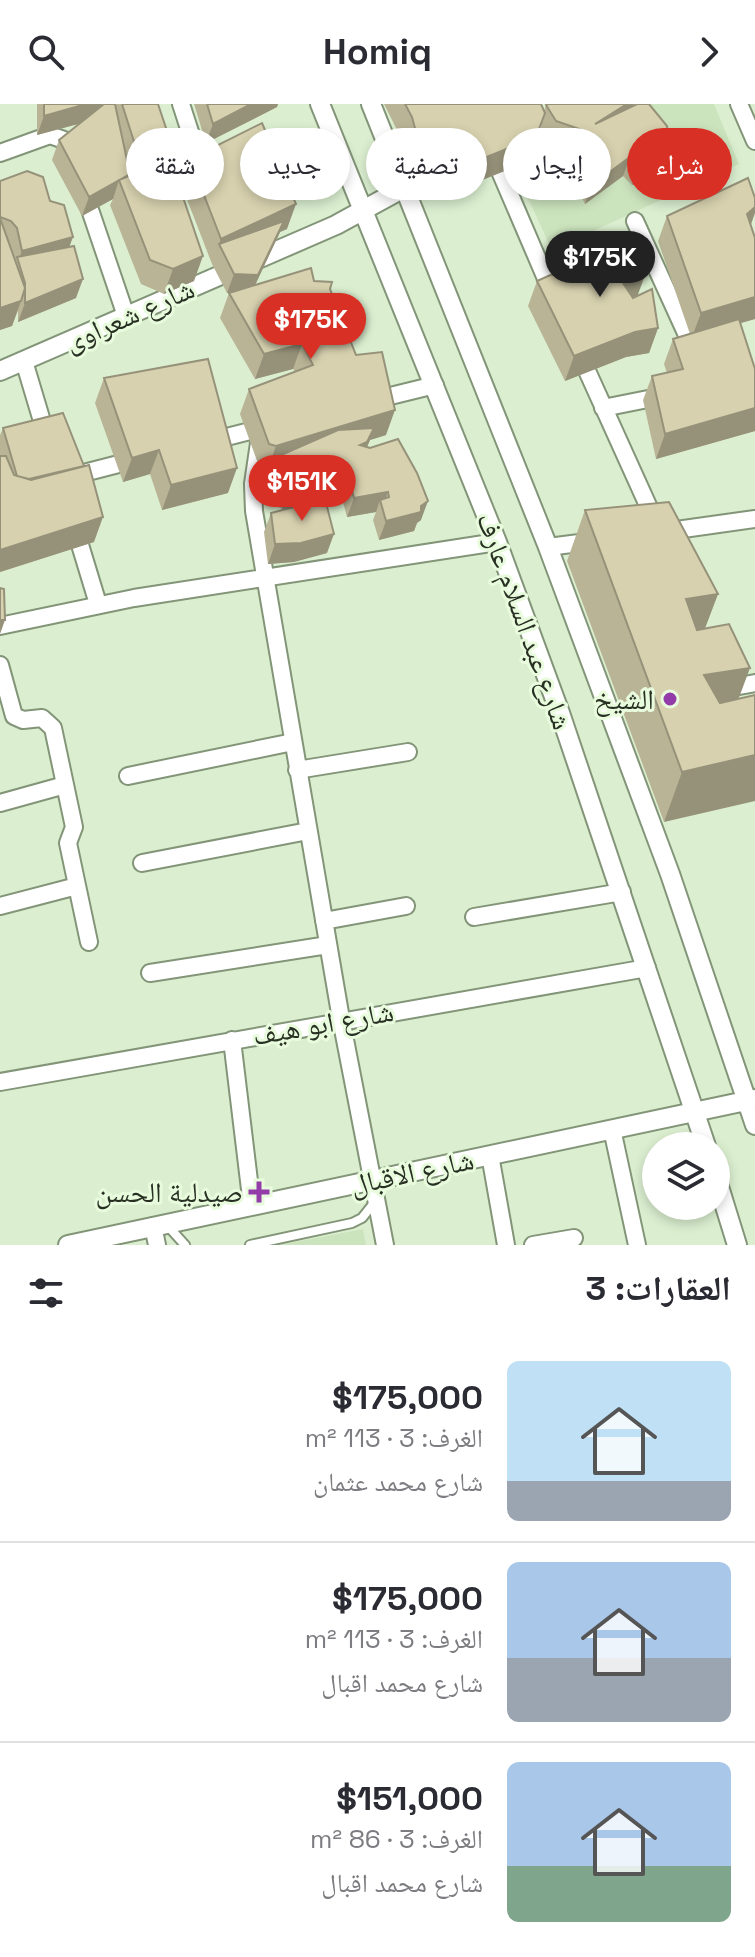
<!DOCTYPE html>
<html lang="ar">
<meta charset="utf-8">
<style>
:root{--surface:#fff;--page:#f7f7f7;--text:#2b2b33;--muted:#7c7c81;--line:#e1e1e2;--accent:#d93025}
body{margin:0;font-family:"Space Grotesk","Noto Naskh Arabic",sans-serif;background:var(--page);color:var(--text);direction:rtl;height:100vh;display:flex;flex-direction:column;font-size:30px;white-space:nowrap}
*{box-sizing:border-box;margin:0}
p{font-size:26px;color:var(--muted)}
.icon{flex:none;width:44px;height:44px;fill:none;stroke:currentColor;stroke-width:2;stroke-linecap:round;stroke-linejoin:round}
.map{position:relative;height:1141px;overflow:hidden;direction:ltr}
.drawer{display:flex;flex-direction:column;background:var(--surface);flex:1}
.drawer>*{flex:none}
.guide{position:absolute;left:24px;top:24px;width:708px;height:72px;direction:rtl;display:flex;gap:16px}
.tools{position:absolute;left:642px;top:1028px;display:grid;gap:16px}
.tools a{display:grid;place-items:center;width:88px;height:88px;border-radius:50%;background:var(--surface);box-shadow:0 4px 12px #0003;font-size:40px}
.price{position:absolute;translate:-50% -68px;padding:0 18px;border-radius:28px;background:var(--accent);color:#fff;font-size:26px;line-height:52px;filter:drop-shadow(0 2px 4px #0008)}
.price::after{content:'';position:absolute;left:50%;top:48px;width:24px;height:18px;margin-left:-12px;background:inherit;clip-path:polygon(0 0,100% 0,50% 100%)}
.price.current{background:#222;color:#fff}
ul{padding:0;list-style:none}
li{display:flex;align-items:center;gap:24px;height:200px;padding:0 24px}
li+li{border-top:2px solid var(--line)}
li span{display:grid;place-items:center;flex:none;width:224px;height:160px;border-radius:12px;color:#555}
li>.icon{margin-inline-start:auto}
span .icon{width:96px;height:96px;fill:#fffc;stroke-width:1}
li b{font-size:34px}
h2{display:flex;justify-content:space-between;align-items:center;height:96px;padding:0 24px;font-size:34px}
.pill{padding:0 28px;border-radius:36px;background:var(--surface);box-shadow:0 4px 12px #0003;font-size:28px;line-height:72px}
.pill.current{background:var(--accent);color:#fff}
header{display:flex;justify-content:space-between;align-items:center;height:104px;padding:0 24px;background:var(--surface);font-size:36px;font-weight:700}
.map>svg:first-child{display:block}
.built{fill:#cce4be}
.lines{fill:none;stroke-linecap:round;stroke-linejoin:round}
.service-casing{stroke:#839578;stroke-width:12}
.minor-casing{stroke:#839578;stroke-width:20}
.tertiary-casing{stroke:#839578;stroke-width:22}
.service{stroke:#fff;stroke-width:8}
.minor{stroke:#fff;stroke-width:16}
.tertiary{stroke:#fff;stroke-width:18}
.wall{fill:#b9b496;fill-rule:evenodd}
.shaded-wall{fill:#96927a}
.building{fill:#d7d1af;stroke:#96927a;stroke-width:2}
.poi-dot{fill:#933ca9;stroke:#e8fcdd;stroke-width:3}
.labels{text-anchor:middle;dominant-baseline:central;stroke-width:6;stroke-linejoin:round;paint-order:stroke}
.street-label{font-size:28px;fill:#282f23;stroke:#e8fcdd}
.poi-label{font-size:28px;fill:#282f23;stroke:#e8fcdd;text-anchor:end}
</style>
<header><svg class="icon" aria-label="forward" viewBox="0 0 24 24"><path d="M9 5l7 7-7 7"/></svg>Homiq<svg class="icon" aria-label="search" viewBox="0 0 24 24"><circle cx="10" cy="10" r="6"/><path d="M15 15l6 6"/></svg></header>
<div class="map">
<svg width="755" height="1141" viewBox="0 0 755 1141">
<rect width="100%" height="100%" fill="#dbefd0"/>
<!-- built -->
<path class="built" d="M601,0H714L739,60L552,146L507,49Z
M363,1125L366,1141H279Z"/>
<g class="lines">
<defs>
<path id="service" d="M166,1120L185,1141
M250,1141L352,1119L362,1114L374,1099"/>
<path id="minor" d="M181,0L204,71
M739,0L755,37
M0,49L50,31L64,36L72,51
M493,51L553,191
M84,88L126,212
M635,117L696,251
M579,249L655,417
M24,257L47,334
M370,297L435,281
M603,304L663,292
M260,332L253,380L254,407L341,915L385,1141
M207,338L266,323
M72,372L138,355
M74,421L98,500
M662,428L755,415
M548,443L595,437
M0,522L134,494L497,438
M0,561L14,612L23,616L42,614L53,624L74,723L68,739L89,838
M728,584L755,579
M297,666L408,648
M128,672L293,638
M0,699L65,681
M142,759L308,727
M0,802L77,782
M474,813L622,788
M324,817L406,802
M150,869L328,841
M232,936L252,1102
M0,978L647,864
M612,1025L637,1141
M490,1051L506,1141
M153,1122L157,1141
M533,1141L574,1134"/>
<path id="tertiary" d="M320,0L497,438L560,609L706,1042
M371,0L548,443L670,770L755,1021
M0,267L336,121L462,52
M716,1073L737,1141
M68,1141L755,995"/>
</defs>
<!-- service casing -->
<use href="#service" class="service-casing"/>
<!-- minor casing -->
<use href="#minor" class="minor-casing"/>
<!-- tertiary casing -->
<use href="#tertiary" class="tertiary-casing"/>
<!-- service -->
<use href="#service" class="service"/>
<!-- minor -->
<use href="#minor" class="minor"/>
<!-- tertiary -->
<use href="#tertiary" class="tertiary"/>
</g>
<!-- wall -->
<path class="wall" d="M37,0H102V2L104,0H158L164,58L194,177L164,190L141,180L110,101L113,95L82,112L52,56L59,36L81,19L37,31ZM128,60L131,69L157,61L129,72L130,70Z
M194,0H278L277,3L206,39Z
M384,0H541L544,7L546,1L548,0H634L633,2L670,48L663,67L632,81L623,72L585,100L571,71L575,45L549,37L540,22L527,58L450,89L437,55L414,79L403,38Z
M190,55L287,125L280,128L255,181L314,177L330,185L386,331L370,336L367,343L421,416L417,419L414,427L379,436L373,416L376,408L347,413L343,398L327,400V449L294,458L268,460L264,428L271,409L292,404L282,405L270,399L266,387L270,378L265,374L268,367L260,365L240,310L249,285L295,268L293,265L255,275L220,214L229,189H227L212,160L181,80Z
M0,77L50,97L69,143L76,194L18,218V206L12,222L0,226Z
M667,112L751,121L755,134V215L740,219L755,265V327L656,355L643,296L652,272L667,269L664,260L673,235L690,230L658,137Z
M537,177L637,192L658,224L649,249L626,253L565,277L528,202Z
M104,274L228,389L162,406L150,370L123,378L95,299Z
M3,324L94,438L0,468V331Z
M585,406L718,490L705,524L739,595L664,718L567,457Z"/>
<!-- shaded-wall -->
<path class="shaded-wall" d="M86,0H102L101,3L82,19L37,31L44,12Z
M251,0H278L277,3L206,39L213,20Z
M627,0H634L629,13L595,20Z
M446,31L437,55L414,79L423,54Z
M536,33L527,58L450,89L459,64Z
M171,39L164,58L131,69L138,50Z
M670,48L663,67L632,81L639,61Z
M630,53L623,72L585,100L592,81Z
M130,70L124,87L119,76L113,95L82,112L89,93Z
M296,100L287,125L280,128L251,190L227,189L234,170L219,140L221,135Z
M755,103V109L749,126L747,110Z
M73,133L66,152L18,157L22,147Z
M203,152L194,177L164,190L173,165Z
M645,171L636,196L614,204L623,179Z
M83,175L76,194L18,218L25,199Z
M755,193V215L692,233L701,209Z
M21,197L12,222L0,226V204Z
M658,224L649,249L626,253L565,277L574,252L635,228Z
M302,240L293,265L255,275L264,250Z
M755,304V327L656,355L665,330Z
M395,306L386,331L370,336L367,343L272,355L267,367L276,342Z
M159,346L150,370L123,378L132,354Z
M237,364L228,389L162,406L171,381Z
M350,379L343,398L282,405L289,386Z
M388,388L382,403L380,396L376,408L347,413L354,394Z
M428,397L421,416L417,419L414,427L379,436L386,417L421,402Z
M103,413L94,438L0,468V446Z
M334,430L327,449L294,458L268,460L275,440Z
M718,490L699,540L686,495Z
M0,516H5L0,530Z
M750,564L731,615L685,621L704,571Z
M755,651V697L664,718L682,668Z"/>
<!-- building -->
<path class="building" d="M44,0H86L44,12Z
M104,0H115L130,70L89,93L59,36Z
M122,0H158L171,39L138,50Z
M207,0H251L213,20Z
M405,0H541L545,9L536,33L459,64L446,31L423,54L412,13Z
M548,0H627L595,20L637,0H649L667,22L670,48L639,61L630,53L592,81L578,51L582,26L556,17L546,1Z
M262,19L296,100L221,135L190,55Z
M170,55L203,152L173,165L150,156L119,76Z
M27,67L43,73L50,97L64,101L73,133L22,147L17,124L11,117L0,113V77Z
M748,74L755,94V103L747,110L755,134V193L701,209L667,112Z
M0,114L25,184L21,197L0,204Z
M284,117L258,171L234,170L219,140Z
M631,135L645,171L623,179L633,194L652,185L658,224L635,228L574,252L537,177Z
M74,142L83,175L25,199V179L17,153Z
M311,164L314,177L332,178L330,185L356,251L382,248L395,306L276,342L269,340L249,285L313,261L302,240L264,250L229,189Z
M739,215L755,265V304L665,330L652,272L683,265L673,235Z
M208,255L237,364L171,381L159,346L132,354L104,274Z
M63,309L84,362L29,375L17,372L3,324Z
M374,324L367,338L360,341L370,344L398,335L417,369L428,397L421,402V408L386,417L380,396L389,393L388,388L354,394L350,379L289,386L277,380L273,368L282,361L272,355L338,326Z
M0,352H6L14,371L31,376L89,361L103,413L0,446Z
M325,395L334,430L301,439L275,440L271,409Z
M669,398L718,490L686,495L697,526L729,520L750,564L704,571L720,599L755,591V651L682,668L585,406Z
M0,484L4,485L5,516H0Z"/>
<!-- markers -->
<g class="poi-dot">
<circle cx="670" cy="595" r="8"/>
<path d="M255 1076h8v8h8v8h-8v8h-8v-8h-8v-8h8z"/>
</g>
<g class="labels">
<!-- street labels -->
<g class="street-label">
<text transform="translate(129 211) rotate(-24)">شارع شعراوى</text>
<text transform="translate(525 517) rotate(70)">شارع عبد السلام عارف</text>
<text transform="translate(323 919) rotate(-10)">شارع ابو هيف</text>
<text transform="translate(412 1068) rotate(-12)">شارع الاقبال</text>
</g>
<!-- poi labels -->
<g class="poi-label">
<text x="654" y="595">الشيخ</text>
<text x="243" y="1088">صيدلية الحسن</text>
</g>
</g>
</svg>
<div class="tools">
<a><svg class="icon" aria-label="layers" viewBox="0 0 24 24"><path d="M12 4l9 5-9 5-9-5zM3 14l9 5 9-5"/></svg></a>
</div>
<b class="price current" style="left:600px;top:195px">$175K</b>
<b class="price" style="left:311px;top:257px">$175K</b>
<b class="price" style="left:302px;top:419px">$151K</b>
<div class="guide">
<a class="pill current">شراء</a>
<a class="pill">إيجار</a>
<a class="pill">تصفية</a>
<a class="pill">جديد</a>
<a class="pill">شقة</a>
</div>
</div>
<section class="drawer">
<h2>العقارات: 3<svg class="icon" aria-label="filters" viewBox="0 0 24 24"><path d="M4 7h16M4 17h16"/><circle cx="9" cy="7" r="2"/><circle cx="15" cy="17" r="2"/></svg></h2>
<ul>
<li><span style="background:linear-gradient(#bfe0f5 75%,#9aa5b1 0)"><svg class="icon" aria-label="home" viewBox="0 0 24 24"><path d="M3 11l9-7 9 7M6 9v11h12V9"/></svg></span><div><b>$175,000</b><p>الغرف: 3 · 113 m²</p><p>شارع محمد عثمان</p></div></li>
<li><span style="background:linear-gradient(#a9c7e8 60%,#9aa5b1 0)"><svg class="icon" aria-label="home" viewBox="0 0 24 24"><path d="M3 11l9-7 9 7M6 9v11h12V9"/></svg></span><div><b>$175,000</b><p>الغرف: 3 · 113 m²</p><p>شارع محمد اقبال</p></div></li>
<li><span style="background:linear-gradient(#a9c7e8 65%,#7fa58c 0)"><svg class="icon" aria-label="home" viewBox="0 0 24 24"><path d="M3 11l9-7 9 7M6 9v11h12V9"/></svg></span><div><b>$151,000</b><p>الغرف: 3 · 86 m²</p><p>شارع محمد اقبال</p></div></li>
</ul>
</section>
